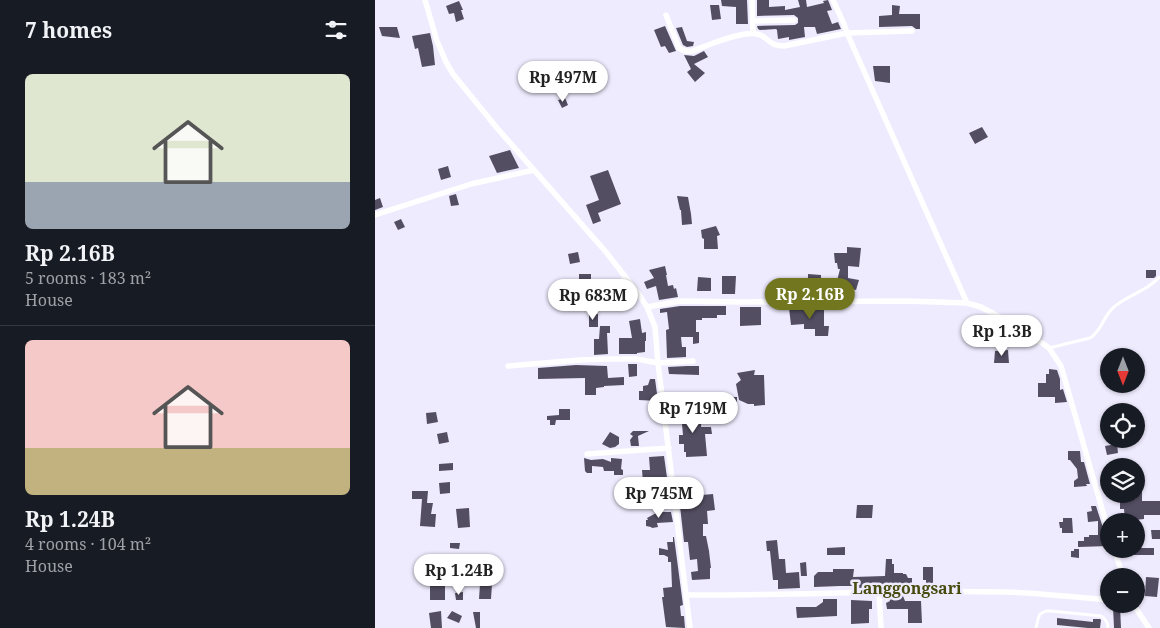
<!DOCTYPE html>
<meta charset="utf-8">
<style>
:root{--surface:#171b24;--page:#20242c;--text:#f1f3f6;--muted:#9ea1a6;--line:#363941;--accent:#72771f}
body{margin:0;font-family:"Noto Serif",serif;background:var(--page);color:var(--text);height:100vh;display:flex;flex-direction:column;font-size:19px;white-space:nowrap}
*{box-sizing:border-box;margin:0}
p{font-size:16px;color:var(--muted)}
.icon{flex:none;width:28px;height:28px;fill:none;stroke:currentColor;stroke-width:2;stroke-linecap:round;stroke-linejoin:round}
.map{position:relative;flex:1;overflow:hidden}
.drawer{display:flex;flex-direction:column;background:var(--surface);width:375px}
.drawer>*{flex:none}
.needle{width:32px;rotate:180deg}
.controls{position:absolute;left:725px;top:348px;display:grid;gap:10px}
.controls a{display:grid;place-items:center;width:45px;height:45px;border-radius:50%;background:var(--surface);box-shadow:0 1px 4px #0004;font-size:25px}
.price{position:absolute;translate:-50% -42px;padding:0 11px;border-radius:18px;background:#fff;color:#222;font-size:16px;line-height:32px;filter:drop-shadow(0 1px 2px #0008)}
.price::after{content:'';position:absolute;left:50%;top:30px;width:15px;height:11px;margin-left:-8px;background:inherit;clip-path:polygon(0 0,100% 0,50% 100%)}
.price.selected{background:var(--accent);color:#fff}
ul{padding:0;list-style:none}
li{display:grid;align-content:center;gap:10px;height:265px;padding:0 25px}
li+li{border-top:1px solid var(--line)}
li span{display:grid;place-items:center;height:155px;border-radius:8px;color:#555}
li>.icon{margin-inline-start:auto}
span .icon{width:90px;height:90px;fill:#fffc;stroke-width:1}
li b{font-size:21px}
h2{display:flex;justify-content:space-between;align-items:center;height:60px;padding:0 25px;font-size:21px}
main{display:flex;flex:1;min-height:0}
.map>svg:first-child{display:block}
.building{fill:#534e62}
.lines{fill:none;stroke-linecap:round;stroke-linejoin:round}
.lane{stroke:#fff;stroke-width:3}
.street{stroke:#fff;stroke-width:5.5}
.labels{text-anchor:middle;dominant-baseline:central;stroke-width:5;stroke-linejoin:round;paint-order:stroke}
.quarter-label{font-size:16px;font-weight:bold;fill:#484b0e;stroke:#efebfe}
</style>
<main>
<section class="drawer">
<h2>7 homes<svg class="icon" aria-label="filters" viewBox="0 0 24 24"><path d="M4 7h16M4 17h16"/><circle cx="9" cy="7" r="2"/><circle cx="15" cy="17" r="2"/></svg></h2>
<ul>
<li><span style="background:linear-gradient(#dfe7d0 70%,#9aa5b1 0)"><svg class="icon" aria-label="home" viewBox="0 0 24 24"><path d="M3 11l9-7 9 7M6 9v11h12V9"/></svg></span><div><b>Rp 2.16B</b><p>5 rooms · 183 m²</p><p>House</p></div></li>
<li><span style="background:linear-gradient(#f6c9c9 70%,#c2b280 0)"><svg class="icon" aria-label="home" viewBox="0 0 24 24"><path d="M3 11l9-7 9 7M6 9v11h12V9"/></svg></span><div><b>Rp 1.24B</b><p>4 rooms · 104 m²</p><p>House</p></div></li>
</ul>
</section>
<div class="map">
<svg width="785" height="628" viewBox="0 0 785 628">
<rect width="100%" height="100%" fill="#efebfe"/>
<!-- building -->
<path class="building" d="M346,0H372L373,24H361V7L347,6Z
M382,0H394V7L410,6V10L425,7L423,0H431L432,7L449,3L448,1L453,0L457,10L452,11L457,24L463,22L466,29L442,34L440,27H429L430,37L414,40V37L403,39L402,30L401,29L385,30L383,29L382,26L420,25L423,23V18L419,15L382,16Z
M84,1L88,10H86L89,19L81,22L79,13L74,14L71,6Z
M335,5H344L346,19L337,20Z
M517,5L525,6L524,14H545V29H541L537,26L504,27V16L517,15Z
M290,26L301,51L294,53L290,46L286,47L279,30Z
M4,27H22L25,38L7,36Z
M307,27L312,41L319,42L318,46L312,47L308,45L301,28Z
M55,33L58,46L60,65L47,67L43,48L40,49L37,36Z
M329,51L333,57L319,64L330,73L320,82L312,72L316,69L309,55L319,56Z
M498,66H515V83L500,81Z
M190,98L193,105L187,108L183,100Z
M607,127L613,137L600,144L594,133Z
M135,150L144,168L122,173L114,156Z
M73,166L76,177L66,180L63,169Z
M233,170L246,204L223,213L226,221L218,224L211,205L224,200L215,176Z
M81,194L84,205L76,206L74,196Z
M302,196L313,197L316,214L317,224L307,225L306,210H305Z
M5,198L8,207L0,210V200Z
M26,219L30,227L23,230L19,222Z
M341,226L345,235L342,236L343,249H329V239L327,238L326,230Z
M472,247L486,248L484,267L473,266V278L484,280L481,290L461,285L465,269H463L462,263H460L459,253H472Z
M203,252L205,262L195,264L193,254Z
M290,266L292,275H291L293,286L298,285L299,289L301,288L303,297L284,300L281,286L272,289L269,282L279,278L274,270Z
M771,270H781V276L779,278H771Z
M204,274H216V279L215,282L216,285V290H255L259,296V301L250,302V307L232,306V301H216V308H204V302L193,303V288H204Z
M433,274L446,275V297H433Z
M347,276H361L360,294H347Z
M323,277L336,278V291H322Z
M305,306H351V315H342V318H327V320H321V332H324V343L318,344V337H306L307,347H311V357L292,358L291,330L294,329L292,312L285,313V309Z
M440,306H447V308H449V326H454L453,336H440V329H429V324L416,325L414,308H425V310H440Z
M365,307H386V325L365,326Z
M214,314H223V327H214Z
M265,319L267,333L271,332V341H270V352L262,353V354H244V338H257L254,321Z
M225,326H235V333H232L233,354L219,355V339H224Z
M633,350L634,363H619L620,351Z
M253,364H262V376L254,377Z
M201,365L232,366L233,378L249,377V385L229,386V387L221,388V395H210V378L163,379V368Z
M312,366H324V375L294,374L293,367Z
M674,369L682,370L685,379V390L688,389L692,402L680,403V397H663V383H671V374H674Z
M380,370L379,375H389L390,405L379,406V404H373L364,400L361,384L366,380L362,373Z
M275,379H280L283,401L264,400V391H268V386L273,385Z
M355,397H362V408H355Z
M351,404L352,415L334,416V405Z
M184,409H195V420H181L180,425H175V420H172V416L184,415Z
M301,411H320L318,414L327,412L326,427H336L337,434H330L332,456L311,457V452H309V444H304V435H308L307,424L301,421Z
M61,412L63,422L52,424L51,413Z
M258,431H274L263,436L264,446H256L255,440L258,436L255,434Z
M72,432L74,442L64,444L62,434Z
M235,432L244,437V444L240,447L235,448L227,444Z
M742,444L743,453L732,455L730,446Z
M693,451H705L706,462H709L715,484H711L712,486L699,487V481L703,478L702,469L695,460H693Z
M289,456L294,492L292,493L293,495L283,496V494H280V491H275V480L268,482L267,470H275L274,457Z
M209,458L216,460L228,459L236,462V458L247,459L246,469L248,470V475H239V471H229L228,467L217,466V473H212L210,471Z
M78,463V470L64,471V464Z
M767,476V501H785V515H769V519L750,521L749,509H745V499H761V477Z
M75,482V493L65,494L64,483Z
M37,491H53L52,503H58L56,514H61L60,527L45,526L47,499H37Z
M338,494L340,510L332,511L333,524H328V536H331L334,551L336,568H335V579L317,580L316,572L323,571L322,559L315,560L313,542H309L305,506L317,504L316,496Z
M482,505H498L497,518H481Z
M716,506H721L730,534L734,538V546L703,547V541H709V537H714V535H723V521L713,522L712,512L717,511Z
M94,508L95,527L83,528L81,509Z
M283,512H296L298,522L282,523L283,527L277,528L276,527L271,526V520H273L272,518Z
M688,518H697L698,533H687V528H685L684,522H688Z
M776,530H785V539H777Z
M298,537H299L308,605L305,606L306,616H309L310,628L291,627L287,597H289L288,588L297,587L296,562H293V557L289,555H284V548L293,550L292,542H298Z
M402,540L404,559H410L411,573L424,572L425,588L403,589V580H398L395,551H392L391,541Z
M75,543H85L84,549L75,548Z
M470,547V555H452V548Z
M761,548H779V555H759V549H761Z
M699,549H704V558L696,557V551H699Z
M511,559H517V564H519V573H528V574H531L533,578H537V585H528V587L480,588V586H465L439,587V576L443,572H458V569H479L478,577L510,576Z
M431,562L432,576H426L425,563Z
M55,563H70V600H55Z
M548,567H558V583H551V580H548Z
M771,577L784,578L782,597L770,596Z
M105,584H117L116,599H104Z
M88,592V600H81L80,593Z
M528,596L530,601H546L547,623H533V609H512L511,603L515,601L514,597Z
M448,599H462V616L422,618L421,607H441L448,602Z
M476,600L497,601V609H494V623L476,624Z
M738,606H745L746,628H739Z
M66,611L67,628H56L54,613Z
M77,611L87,616L84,623L72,618Z
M98,612H105V628H101Z
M682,618L718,622V619H725L726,620L725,628H713L682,625Z"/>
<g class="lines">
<!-- lane -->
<path class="lane" d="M218,282L245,281L249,277
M674,348L715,338C727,331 728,316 739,307C748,299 759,295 769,289C775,286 780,281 785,277
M661,628L663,619L665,614L671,611H676L726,616C731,619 733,622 733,628"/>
<!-- street -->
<path class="street" d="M50,0L62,41L71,62L78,74L122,128L231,252L263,293L272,307L280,327L283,363L315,628
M377,0L378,33
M458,0L469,24L472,33L592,303
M291,15L304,48C308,51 312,52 318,51C333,45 366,31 382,34C393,36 393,46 409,46L472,33L537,31
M378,21L419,20
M0,215L96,184L159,170
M272,307L305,301L367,302L531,301L592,303L606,307L649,330L674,348L686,366L734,533
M133,366L205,360L233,359H262L283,363L318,361
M212,454L294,448
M739,549L748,576
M504,593L506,628
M311,595C418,596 525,589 631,592C666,593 700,597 734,600
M758,604L774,628"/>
</g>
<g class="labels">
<!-- quarter labels -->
<g class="quarter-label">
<text x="532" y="588">Langgongsari</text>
</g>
</g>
</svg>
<div class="controls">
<a><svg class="needle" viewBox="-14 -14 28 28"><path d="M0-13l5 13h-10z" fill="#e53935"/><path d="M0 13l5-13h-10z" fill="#9ea1a6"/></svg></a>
<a><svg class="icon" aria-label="locate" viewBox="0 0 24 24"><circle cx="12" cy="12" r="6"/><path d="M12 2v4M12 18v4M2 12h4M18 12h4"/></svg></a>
<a><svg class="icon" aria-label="layers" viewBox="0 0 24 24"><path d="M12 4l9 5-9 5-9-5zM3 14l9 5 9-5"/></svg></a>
<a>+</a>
<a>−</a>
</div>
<b class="price" style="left:188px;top:103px">Rp 497M</b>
<b class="price selected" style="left:435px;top:320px">Rp 2.16B</b>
<b class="price" style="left:218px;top:321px">Rp 683M</b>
<b class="price" style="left:627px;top:357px">Rp 1.3B</b>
<b class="price" style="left:318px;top:434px">Rp 719M</b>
<b class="price" style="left:284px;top:519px">Rp 745M</b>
<b class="price" style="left:84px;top:596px">Rp 1.24B</b>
</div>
</main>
